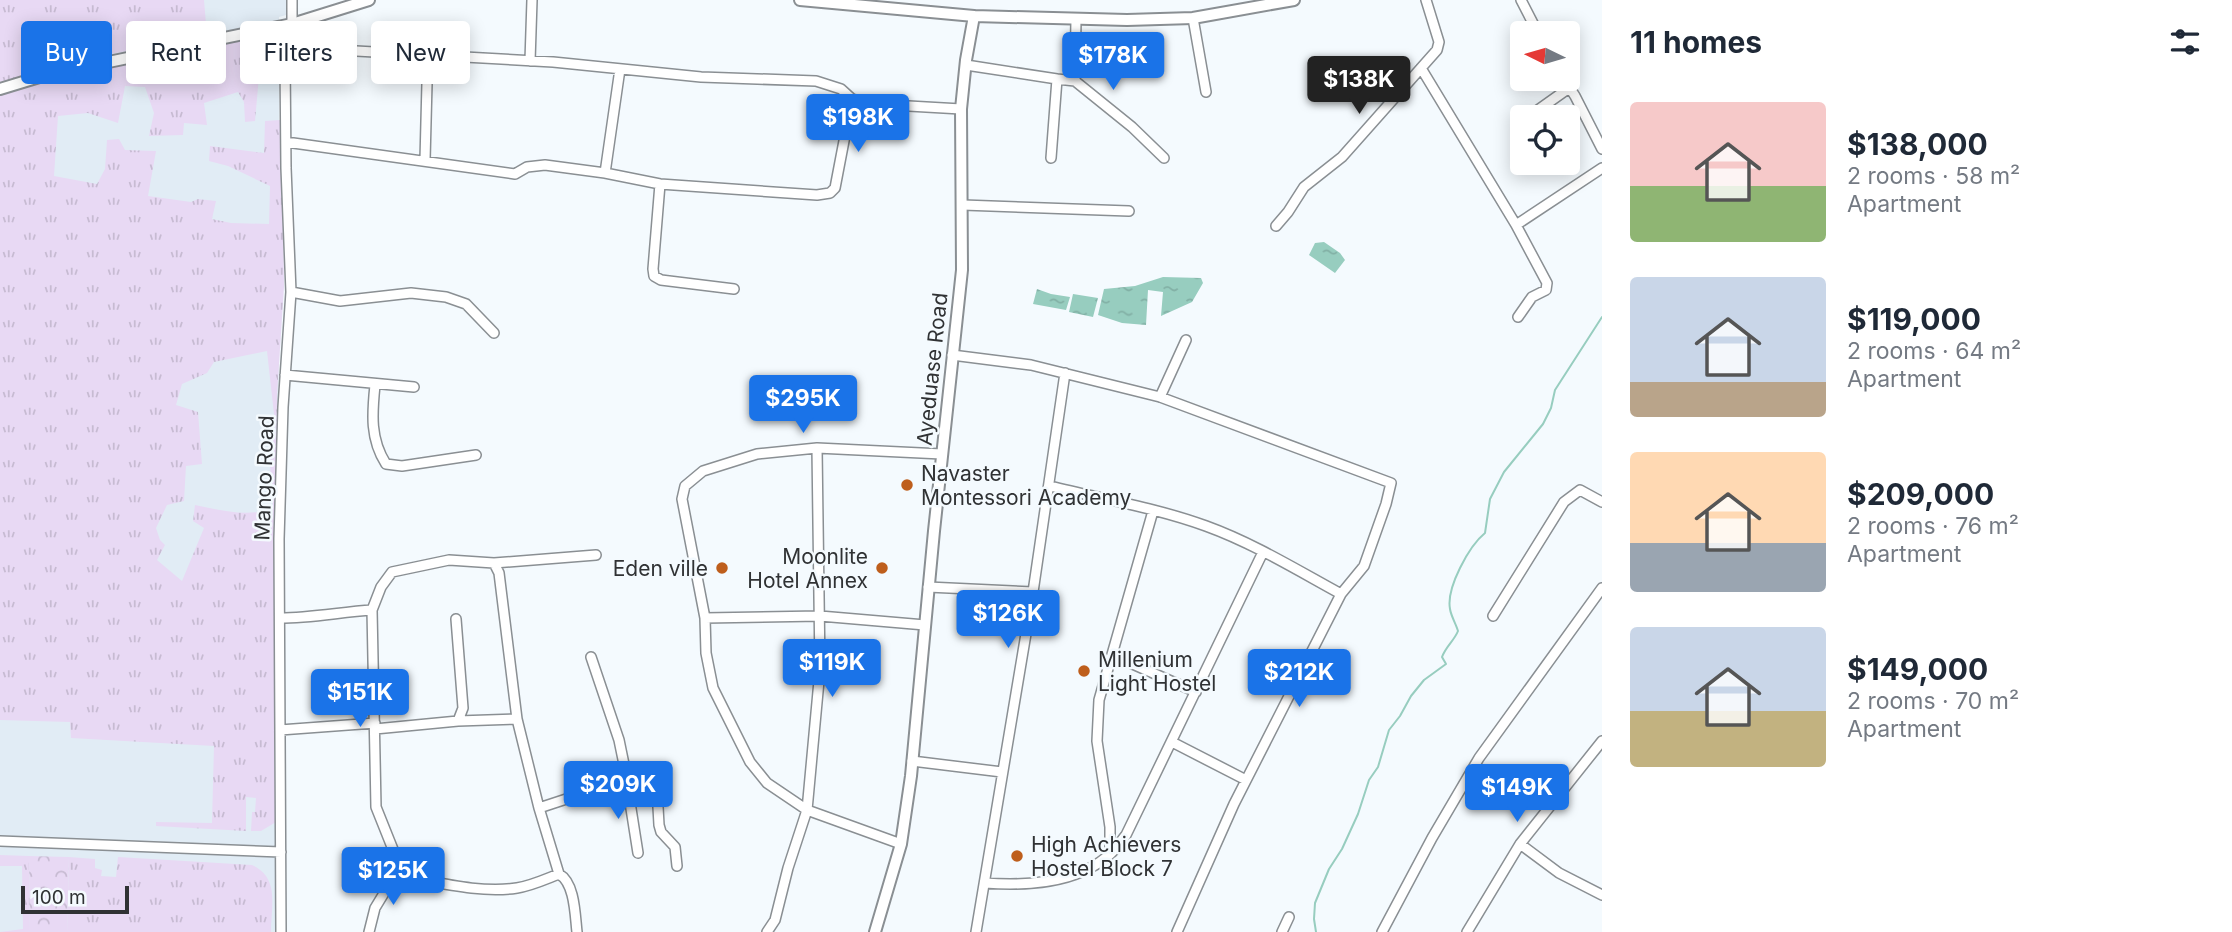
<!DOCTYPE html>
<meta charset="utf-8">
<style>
:root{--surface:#fff;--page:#f2f2f3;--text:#1f2937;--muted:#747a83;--accent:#1a73e8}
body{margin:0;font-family:Inter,sans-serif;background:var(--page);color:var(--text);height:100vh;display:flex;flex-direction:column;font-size:26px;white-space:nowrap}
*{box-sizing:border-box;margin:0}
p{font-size:23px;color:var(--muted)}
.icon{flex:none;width:38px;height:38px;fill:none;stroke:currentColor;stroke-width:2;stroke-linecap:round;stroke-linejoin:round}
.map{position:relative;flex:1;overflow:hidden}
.drawer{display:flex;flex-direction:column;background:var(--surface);width:630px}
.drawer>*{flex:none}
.top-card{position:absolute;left:21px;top:21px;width:665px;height:63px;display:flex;gap:14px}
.needle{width:46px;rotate:275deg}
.buttons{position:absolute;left:1510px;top:21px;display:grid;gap:14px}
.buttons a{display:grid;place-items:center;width:70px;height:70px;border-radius:7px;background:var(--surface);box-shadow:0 4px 18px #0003;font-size:35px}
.scale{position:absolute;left:21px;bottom:18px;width:108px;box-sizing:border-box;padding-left:7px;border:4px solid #303234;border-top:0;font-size:19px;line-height:24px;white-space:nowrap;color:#303234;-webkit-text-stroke:5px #f4fafe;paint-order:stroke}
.price{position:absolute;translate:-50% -60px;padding:0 16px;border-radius:7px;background:var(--accent);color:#fff;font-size:23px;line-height:46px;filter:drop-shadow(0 2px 4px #0008)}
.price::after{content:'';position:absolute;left:50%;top:42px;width:21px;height:16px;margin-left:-10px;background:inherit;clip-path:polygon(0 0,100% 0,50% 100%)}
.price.active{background:#222;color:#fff}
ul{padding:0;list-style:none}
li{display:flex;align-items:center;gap:21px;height:175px;padding:0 28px}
li span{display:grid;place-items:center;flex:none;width:196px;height:140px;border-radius:7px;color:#555}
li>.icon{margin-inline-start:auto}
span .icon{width:84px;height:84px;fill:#fffc;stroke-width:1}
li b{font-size:30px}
h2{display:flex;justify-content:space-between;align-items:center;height:84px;padding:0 28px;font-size:30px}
.chip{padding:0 24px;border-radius:7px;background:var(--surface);box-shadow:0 4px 18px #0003;font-size:24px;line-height:63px}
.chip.active{background:var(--accent);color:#fff}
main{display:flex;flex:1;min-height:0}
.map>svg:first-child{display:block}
.built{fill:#e1ecf5}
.grass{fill:url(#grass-tufts);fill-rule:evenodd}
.forest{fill:url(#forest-crowns)}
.water{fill:url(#water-ripples)}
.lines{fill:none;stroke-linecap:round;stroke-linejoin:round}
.stream{stroke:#97cdbf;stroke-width:2}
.minor-casing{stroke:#8a8f93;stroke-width:12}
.tertiary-casing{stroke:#8a8f93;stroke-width:14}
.minor{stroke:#fff;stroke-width:9}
.tertiary{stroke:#fff;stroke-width:10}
.poi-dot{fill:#be5e1c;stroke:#f4fafe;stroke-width:2.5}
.labels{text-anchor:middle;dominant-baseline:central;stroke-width:5;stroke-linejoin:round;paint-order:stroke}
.street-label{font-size:21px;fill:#303234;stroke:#f4fafe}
.poi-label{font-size:21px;fill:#303234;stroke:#f4fafe;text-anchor:start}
</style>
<main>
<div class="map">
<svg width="1602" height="932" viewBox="0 0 1602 932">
<defs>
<pattern id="grass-tufts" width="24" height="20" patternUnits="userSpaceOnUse" patternTransform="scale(1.75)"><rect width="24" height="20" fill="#e8d9f4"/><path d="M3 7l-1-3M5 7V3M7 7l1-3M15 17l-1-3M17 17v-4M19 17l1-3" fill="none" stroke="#c7bbd2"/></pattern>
<pattern id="forest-crowns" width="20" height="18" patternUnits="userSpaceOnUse" patternTransform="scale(1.75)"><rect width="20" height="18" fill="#e8d9f4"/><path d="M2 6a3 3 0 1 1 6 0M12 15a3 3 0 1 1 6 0" fill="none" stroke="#c7bbd2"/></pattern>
<pattern id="water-ripples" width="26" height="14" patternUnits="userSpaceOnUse" patternTransform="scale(1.75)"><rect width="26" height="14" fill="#97cdbf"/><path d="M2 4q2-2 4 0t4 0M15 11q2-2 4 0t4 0" fill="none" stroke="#82b0a5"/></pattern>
</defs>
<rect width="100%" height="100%" fill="#f4fafe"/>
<!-- built -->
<path class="built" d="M0,0H286V15L279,17L278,932H0Z"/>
<!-- grass -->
<path class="grass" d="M0,0H204L207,36L100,56L0,82Z
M270,33L278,36L281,44L284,287L277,395L274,746L276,822L261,831H251L252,812H255L256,798L246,797V831L156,826V822L212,823L214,746L71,738L70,722L0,720V94L41,80L183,53ZM280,74V120L265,121L264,153L210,146L209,161L228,166L270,186L269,224L231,223L212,219L216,201L198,199L191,202L148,196L156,151L125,150L119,139L107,140L105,169L97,184L54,176L58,116L88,113L118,123L125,86L145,87L154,113L149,136L183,135L184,123L207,125L204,103L238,92L244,102L245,122L255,121L259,76ZM267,351L276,432L268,435L273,508C250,518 219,510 195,505L193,521L204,528L182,581L157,560L165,545L160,540L156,528L167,505L184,501L186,466L202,464L198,412L176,405L182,384L207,373L214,362Z
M0,855L29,856L30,932H0L23,929L22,866H0Z
M69,857L95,859V868L102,870L101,876L116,877L118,857L252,865C280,878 271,905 271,932H67Z"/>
<!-- forest -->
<path class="forest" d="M29,856L69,857L67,932H30Z"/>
<!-- water -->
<path class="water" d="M1324,242L1340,253L1345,260L1335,273L1309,255L1315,243Z
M1163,277L1201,278L1203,283L1192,302L1161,316L1163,292L1148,290L1146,325L1122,323L1098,315L1104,289L1135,286Z
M1037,289L1051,294L1070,297L1066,310L1033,304Z
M1073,294L1098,298L1093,317L1069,312Z"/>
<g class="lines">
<!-- stream -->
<path class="stream" d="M1316,932L1314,919L1315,903L1329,869L1342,849L1358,814L1369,780L1378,767L1389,730L1400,716L1411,696L1424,680L1446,664L1442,657C1446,646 1454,641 1458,631C1456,624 1451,616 1450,609C1446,588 1469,546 1485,533L1490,499L1504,472L1543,424L1551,408L1555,390L1602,317"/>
<defs>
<path id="minor" d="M1521,0L1538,33
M1193,18L1206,92
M1076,19L1075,81L1132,127L1164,158
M292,24V0
M284,47L553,62L701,77L816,81L841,89L852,99L874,104L961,109
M530,61L532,0
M966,65L1057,79
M1421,68L1516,225L1547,283L1546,290L1532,297L1518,317
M1564,79L1575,96L1602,149
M1531,115L1569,88
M286,142L515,174L527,167L545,165L605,173L660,184L817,195L830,193L835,188L852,99
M1051,158L1057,79L1075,81
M425,160L427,83L432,57
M605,173L620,69
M660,184L653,269L654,276L661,280L734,289
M963,205L1129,211
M1516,225L1602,168
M1276,226L1288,212L1304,187L1342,157L1437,50L1439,42L1426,0
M291,292L340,301L411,293L446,297L466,304L494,333
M952,355L1031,365L1160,397L1391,483L1386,504L1364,566L1341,594L1234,804L1177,932
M285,375L414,387
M375,385C372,414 370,439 386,464L402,466L476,455
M1160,397L1186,340
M1050,486C1102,499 1157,508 1206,526C1253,543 1297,570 1341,594
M494,563L499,573L517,719L539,808L559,874C575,883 575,915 577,932
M928,587L1033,592
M1493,616L1564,502L1580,490L1602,502
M280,618C311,618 341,612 372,610
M705,618L820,616L925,625
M456,619L463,708L458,721
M1112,655L1196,692
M375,729L458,721L517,719
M280,730L375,723
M1172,742L1246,780
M912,761L1002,772
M624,778L650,776L655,782L657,789L659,825L661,832L675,847L677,866
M621,781L629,796L638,853
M539,808L621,781L626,774L619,740L591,657
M0,841L281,852
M901,844L807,810L767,783L750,762L713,688L706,653L705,618L682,499L685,486L703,471L757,454L817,448L942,454
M1520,844L1559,873L1602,895
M1110,854V827L1097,741L1099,700L1153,511
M395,875C434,881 478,894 517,888C531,886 546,879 559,874
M985,883C1026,886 1075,884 1108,856C1115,851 1120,842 1126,835L1263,552
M281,932L279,539L283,407L291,292L286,168L285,61L282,26
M369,932L375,908L395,875L396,857L376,807L372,610L381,587L392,572L449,560L494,563L596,555
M767,932L775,920L788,868L807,810L820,670L817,448
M976,932L1033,592L1065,373
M1282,932L1289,917
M1382,932L1432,838L1479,758L1602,588
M1467,932L1520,844L1602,741"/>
<path id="tertiary" d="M800,0L974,16L1127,20L1193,18L1294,0
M0,89L46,75L292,24L369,0
M875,932L901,844L911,776L934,531L962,270L961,109L966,60L974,16"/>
</defs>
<!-- minor casing -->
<use href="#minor" class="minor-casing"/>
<!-- tertiary casing -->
<use href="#tertiary" class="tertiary-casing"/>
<!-- minor -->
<use href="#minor" class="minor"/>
<!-- tertiary -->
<use href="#tertiary" class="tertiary"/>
</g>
<!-- markers -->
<g class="poi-dot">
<circle cx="907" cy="485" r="7"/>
<circle cx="722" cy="568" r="7"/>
<circle cx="882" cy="568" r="7"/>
<circle cx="1084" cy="671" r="7"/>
<circle cx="1017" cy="856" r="7"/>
</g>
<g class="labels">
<!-- street labels -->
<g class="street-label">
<text transform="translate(932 369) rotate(-84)">Ayeduase Road</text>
<text transform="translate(264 478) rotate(-88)">Mango Road</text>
</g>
<!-- poi labels -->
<g class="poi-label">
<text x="921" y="473">Navaster<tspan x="921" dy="24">Montessori Academy</tspan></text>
<text x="868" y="556" text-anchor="end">Moonlite<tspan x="868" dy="24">Hotel Annex</tspan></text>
<text x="708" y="568" text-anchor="end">Eden ville</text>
<text x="1098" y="659">Millenium<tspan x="1098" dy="24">Light Hostel</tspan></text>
<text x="1031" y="844">High Achievers<tspan x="1031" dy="24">Hostel Block 7</tspan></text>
</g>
</g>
</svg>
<div class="buttons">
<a><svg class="needle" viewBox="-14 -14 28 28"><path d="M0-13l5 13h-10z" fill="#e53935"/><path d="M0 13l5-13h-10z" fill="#747a83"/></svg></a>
<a><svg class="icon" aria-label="locate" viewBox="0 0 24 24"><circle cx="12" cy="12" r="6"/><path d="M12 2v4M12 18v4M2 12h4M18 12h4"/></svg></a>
</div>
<div class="scale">100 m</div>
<b class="price" style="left:1113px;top:92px">$178K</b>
<b class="price active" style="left:1359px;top:116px">$138K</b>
<b class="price" style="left:858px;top:154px">$198K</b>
<b class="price" style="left:803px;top:435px">$295K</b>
<b class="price" style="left:1008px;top:650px">$126K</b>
<b class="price" style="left:832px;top:699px">$119K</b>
<b class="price" style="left:1299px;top:709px">$212K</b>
<b class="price" style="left:360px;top:729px">$151K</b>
<b class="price" style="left:618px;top:821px">$209K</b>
<b class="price" style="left:1517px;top:824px">$149K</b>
<b class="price" style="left:393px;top:907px">$125K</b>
<div class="top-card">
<a class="chip active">Buy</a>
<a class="chip">Rent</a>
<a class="chip">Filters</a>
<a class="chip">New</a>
</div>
</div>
<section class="drawer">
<h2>11 homes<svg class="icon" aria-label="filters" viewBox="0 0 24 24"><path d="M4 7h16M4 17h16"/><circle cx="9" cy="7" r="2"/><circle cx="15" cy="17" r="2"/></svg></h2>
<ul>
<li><span style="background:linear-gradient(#f6c9c9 60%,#8fb573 0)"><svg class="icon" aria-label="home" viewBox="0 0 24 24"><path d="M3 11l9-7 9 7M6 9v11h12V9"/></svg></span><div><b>$138,000</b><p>2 rooms · 58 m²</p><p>Apartment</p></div></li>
<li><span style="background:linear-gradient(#c9d6e8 75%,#b9a48a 0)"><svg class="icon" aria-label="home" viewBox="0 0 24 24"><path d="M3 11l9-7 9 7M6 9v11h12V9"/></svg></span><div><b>$119,000</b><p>2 rooms · 64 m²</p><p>Apartment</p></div></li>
<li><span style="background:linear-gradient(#ffd9b3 65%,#9aa5b1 0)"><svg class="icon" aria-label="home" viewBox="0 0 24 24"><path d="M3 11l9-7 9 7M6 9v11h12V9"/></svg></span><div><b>$209,000</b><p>2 rooms · 76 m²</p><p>Apartment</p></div></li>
<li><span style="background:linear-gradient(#c9d6e8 60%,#c2b280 0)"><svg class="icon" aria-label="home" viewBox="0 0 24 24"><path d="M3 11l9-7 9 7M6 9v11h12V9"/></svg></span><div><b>$149,000</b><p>2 rooms · 70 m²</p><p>Apartment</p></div></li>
</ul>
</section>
</main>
